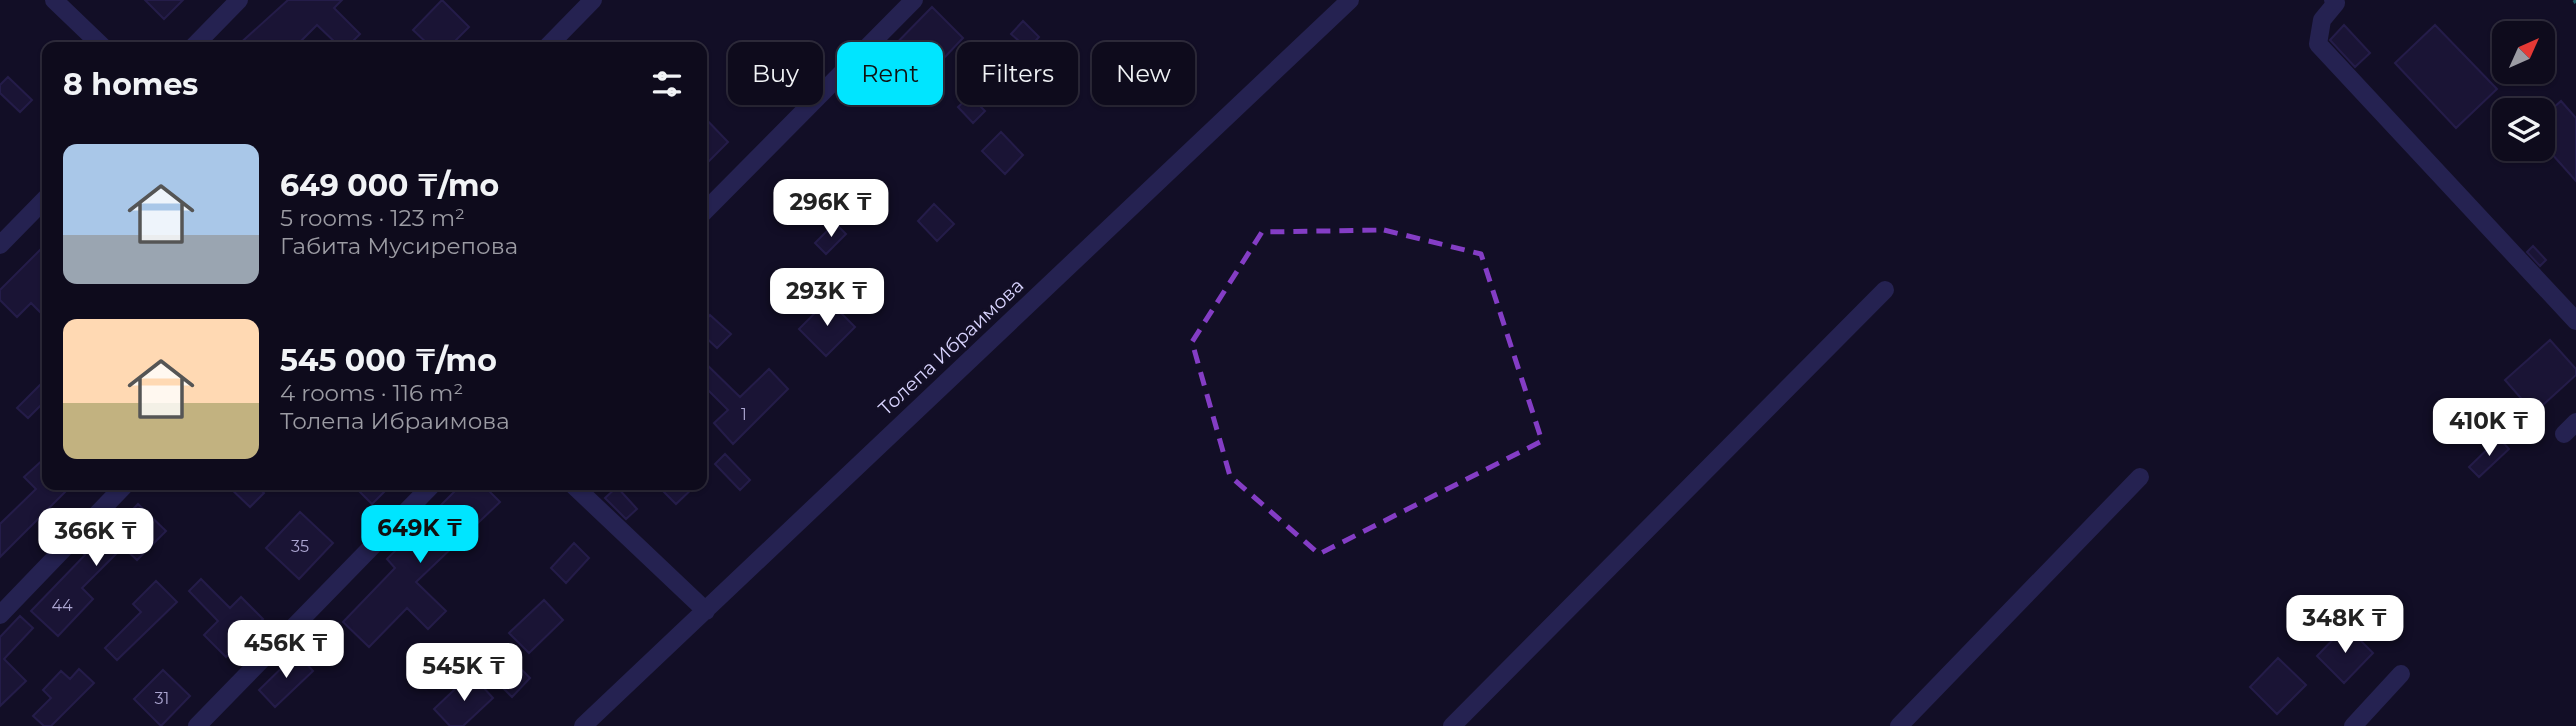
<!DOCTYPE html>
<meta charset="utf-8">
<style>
:root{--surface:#0e0b1c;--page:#1c1929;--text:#f1f3f6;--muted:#9b9ba3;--line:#2e2b3b;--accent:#00e5ff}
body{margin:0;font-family:Montserrat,sans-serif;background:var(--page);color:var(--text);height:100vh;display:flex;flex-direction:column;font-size:26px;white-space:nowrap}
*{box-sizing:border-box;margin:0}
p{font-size:23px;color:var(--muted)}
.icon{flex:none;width:38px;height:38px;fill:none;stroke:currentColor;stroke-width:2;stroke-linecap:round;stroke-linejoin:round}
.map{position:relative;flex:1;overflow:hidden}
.sheet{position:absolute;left:42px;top:42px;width:665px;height:448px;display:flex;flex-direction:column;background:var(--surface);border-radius:14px;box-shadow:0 2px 5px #0004,0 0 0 2px var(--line)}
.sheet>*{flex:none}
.top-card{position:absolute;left:728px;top:42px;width:665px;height:63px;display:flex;gap:14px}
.needle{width:46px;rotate:45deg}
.buttons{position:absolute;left:2492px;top:21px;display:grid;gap:14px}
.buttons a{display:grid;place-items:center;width:63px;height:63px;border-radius:14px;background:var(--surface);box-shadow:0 2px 5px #0004,0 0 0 2px var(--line);font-size:35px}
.price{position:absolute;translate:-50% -60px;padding:0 16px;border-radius:14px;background:#fff;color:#222;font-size:23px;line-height:46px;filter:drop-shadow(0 2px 4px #0008)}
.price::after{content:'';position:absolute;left:50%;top:42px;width:21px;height:16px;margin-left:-10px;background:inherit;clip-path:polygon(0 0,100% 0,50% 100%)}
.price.current{background:var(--accent);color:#111}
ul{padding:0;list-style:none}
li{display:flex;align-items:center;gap:21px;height:175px;padding:0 21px}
li span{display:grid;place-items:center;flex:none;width:196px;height:140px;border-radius:14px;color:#555}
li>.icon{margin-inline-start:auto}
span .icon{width:84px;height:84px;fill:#fffc;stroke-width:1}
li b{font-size:30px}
h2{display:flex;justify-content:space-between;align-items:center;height:84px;padding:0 21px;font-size:30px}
.chip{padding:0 24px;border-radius:14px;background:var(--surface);box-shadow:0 2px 5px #0004,0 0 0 2px var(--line);font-size:24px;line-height:63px}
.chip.current{background:var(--accent);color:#111}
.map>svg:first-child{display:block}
.building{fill:#241b47;stroke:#3b2d73;stroke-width:2}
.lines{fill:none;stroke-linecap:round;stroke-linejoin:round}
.path{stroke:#2fb8b0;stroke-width:3.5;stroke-dasharray:3.5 5;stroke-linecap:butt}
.minor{stroke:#3d3a85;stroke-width:18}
.marked{fill:none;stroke:#843dc5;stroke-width:5;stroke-dasharray:14 9;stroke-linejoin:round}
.labels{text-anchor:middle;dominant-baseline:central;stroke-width:6;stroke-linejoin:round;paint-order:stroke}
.number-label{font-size:16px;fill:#aca6d1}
.street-label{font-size:19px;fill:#d9d4ff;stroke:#130f26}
</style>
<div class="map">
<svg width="2576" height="726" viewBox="0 0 2576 726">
<rect width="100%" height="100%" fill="#130f26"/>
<!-- building -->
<path class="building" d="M145,0H183L164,19Z
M288,0H342L334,8L360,34L347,47H340L317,25L295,47H236Z
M442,0L469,27L449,47H431L413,30Z
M932,7L963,38L943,59L935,52L907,82L882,58Z
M1023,21L1039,37L1028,49L1011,34Z
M2344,25L2370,53L2355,67L2330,40Z
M2435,25L2497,89L2456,128L2395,63Z
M8,77L32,100L20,112L0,93V85Z
M970,96L985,111L973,123L958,107Z
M2561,101L2576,118V181L2543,144V117Z
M702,115L728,142L702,168Z
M1001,132L1023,155L1005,174L982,151Z
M934,204L954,224L937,241L918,221Z
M835,223L846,234L826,254L815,243Z
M47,243V319L31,303L17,317L0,300V290Z
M2533,246L2546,260L2540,266L2527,252Z
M811,269L829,287L815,301L797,282Z
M828,300L855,327L826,356L799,329Z
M710,315L731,334L717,348L702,334V324Z
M2550,340L2576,369V375L2534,413L2505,380Z
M702,360L740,397L769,369L788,389L733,444L714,423L728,410L702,384Z
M47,378V399L28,418L17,408Z
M2499,438L2509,449L2479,477L2469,467Z
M725,454L750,480L740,490L715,464Z
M47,456V485H72L0,557V524L36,489L24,477Z
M227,485H255L264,493L250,507Z
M353,485H391L372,504Z
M461,485H483L500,502L416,582L446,611L428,629L407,608L369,647L343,622L395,568L387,559Z
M657,485H696L676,504Z
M617,487L637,509L626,519L605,498Z
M138,504L166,531L137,560L123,547L82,588L93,599L58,636L31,611L85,555L81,551L92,539L98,545Z
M300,512L333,543L299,579L266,548Z
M574,543L589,558L566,583L551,568Z
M201,579L230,608L241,597L263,619L226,657L204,635L218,621L189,591Z
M156,581L177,602L117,660L105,648L141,612L133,604Z
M544,600L563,620L529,653L509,633Z
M20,616L33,628L4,659L26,681L0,706V637Z
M2346,626L2373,653L2344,683L2317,656Z
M297,653L313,671L275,707L259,690Z
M2278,658L2306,685L2277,714L2250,687Z
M515,663L530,678L512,697L496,681Z
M79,669L94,683L51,726H44L33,716L51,698L43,690L61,671L70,679Z
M163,670L190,696L161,726L134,699Z
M471,674L493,698L463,726H450L434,709Z"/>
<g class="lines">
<!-- path -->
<path class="path" d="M2574,0L2576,3"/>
<!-- minor -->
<path class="minor" d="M54,0L103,47
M2333,0L2336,3L2322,20L2318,44L2576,321
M193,47L239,0
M547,47L593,0
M702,214L914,0
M0,245L47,197
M2564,434L2576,422
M573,485L706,611
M0,615L125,485
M197,726L432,485
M583,726L1350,0
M1452,726L1885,290
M1899,726L2140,477
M2353,726L2401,674"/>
</g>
<!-- marked area -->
<path d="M0 0H2576V726H0ZM1384,230L1481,254L1542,441L1319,554L1230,476L1192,342L1262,232Z" fill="#130f26" fill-opacity=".55" fill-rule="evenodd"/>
<path class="marked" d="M1384,230L1481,254L1542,441L1319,554L1230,476L1192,342L1262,232Z"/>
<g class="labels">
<!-- number labels -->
<g class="number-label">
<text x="744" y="414">1</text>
<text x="300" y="546">35</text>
<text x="62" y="605">44</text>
<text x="162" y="698">31</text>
</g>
<!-- street labels -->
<g class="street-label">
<text transform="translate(951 347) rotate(-43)">Толепа Ибраимова</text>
</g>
</g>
</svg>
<div class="buttons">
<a><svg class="needle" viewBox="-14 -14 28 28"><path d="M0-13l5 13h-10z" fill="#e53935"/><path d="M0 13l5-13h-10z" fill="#9b9ba3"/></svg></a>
<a><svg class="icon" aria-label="layers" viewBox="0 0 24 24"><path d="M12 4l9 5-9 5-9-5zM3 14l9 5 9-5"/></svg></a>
</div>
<b class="price" style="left:831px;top:239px">296K ₸</b>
<b class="price" style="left:827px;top:328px">293K ₸</b>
<b class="price" style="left:2489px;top:458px">410K ₸</b>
<b class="price current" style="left:420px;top:565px">649K ₸</b>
<b class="price" style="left:96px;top:568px">366K ₸</b>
<b class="price" style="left:2345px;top:655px">348K ₸</b>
<b class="price" style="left:286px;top:680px">456K ₸</b>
<b class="price" style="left:464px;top:703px">545K ₸</b>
<div class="top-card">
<a class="chip">Buy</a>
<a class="chip current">Rent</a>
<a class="chip">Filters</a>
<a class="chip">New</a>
</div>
<section class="sheet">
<h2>8 homes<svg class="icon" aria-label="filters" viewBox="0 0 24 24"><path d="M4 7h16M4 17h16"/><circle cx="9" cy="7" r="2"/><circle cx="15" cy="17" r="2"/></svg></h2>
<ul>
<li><span style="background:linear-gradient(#a9c7e8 65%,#9aa5b1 0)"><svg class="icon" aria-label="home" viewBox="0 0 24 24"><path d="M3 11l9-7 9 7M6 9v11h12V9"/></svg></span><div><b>649 000 ₸/mo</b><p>5 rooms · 123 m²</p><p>Габита Мусирепова</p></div></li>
<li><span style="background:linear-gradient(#ffd9b3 60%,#c2b280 0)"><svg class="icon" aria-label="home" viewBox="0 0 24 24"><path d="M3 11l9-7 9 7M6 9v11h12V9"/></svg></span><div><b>545 000 ₸/mo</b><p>4 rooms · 116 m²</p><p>Толепа Ибраимова</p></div></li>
</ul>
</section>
</div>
